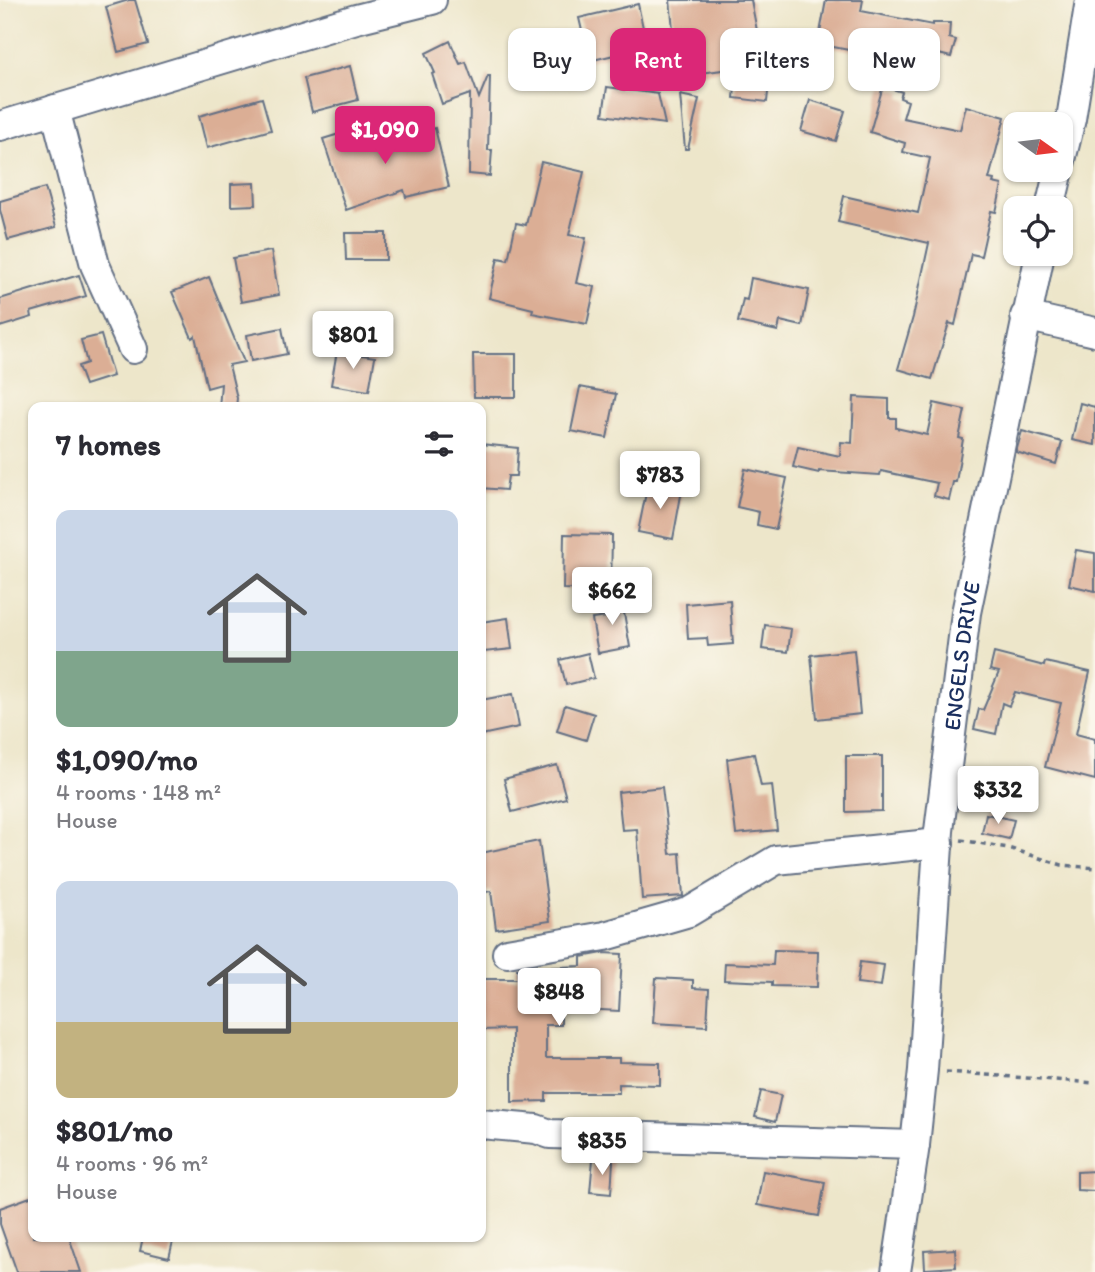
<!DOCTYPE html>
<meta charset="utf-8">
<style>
:root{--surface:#fff;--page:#f7f7f7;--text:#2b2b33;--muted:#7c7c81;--accent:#db2777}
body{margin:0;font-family:Itim,sans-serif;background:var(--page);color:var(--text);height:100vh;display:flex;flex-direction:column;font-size:26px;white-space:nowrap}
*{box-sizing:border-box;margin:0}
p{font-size:23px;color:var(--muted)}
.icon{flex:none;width:38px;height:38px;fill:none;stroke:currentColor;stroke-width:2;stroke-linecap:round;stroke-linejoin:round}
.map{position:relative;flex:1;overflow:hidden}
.details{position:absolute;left:28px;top:402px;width:458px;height:840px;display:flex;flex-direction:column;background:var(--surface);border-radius:14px;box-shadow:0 2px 5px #0004}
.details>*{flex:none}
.banner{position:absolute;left:508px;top:28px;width:481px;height:63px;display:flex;gap:14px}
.needle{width:46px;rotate:104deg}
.controls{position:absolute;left:1003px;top:112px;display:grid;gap:14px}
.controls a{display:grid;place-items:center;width:70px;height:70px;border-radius:14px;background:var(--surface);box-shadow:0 2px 5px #0004;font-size:35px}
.price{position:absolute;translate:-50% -60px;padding:0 16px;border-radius:7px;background:#fff;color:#222;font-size:23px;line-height:46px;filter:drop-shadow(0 2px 4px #0008)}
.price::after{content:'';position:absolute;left:50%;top:42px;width:21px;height:16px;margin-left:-10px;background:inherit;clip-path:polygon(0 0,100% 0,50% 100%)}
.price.on{background:var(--accent);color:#fff}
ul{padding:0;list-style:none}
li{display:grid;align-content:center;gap:14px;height:371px;padding:0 28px}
li span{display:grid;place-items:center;height:217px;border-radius:14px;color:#555}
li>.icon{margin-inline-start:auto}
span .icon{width:126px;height:126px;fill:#fffc;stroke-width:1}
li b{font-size:30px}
h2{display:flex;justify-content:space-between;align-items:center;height:84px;padding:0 28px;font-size:30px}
.chip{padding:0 24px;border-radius:14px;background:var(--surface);box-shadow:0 2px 5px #0004;font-size:24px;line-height:63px}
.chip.on{background:var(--accent);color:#fff}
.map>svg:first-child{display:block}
.building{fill:#dbae95}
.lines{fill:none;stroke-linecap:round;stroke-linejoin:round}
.minor-casing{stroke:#646f84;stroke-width:32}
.path{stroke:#646f84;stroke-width:3.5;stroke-dasharray:5 5;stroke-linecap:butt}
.minor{stroke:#fff;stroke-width:28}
.labels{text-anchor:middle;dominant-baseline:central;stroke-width:5;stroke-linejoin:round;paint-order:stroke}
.street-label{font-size:23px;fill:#1b2f5e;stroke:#fbf7ec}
</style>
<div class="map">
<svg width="1095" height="1272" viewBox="0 0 1095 1272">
<rect width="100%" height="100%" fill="#fbf7ec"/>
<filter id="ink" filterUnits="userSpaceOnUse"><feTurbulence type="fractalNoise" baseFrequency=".0143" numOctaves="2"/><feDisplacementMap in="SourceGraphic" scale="14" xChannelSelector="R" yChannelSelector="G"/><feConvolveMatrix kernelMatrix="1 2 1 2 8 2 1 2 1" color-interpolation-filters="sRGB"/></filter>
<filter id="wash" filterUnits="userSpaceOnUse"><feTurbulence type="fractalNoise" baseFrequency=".00686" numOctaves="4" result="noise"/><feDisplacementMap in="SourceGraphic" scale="28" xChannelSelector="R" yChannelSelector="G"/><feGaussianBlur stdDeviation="1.57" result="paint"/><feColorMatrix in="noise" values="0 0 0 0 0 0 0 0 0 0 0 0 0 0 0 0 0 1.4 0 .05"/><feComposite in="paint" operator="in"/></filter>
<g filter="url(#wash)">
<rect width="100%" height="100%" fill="#ede6ca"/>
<g id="blocks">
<!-- building -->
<path class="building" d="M129,0H135L148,44L118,52L106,7Z
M670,0H751L765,72H770L767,102L734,98L737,68L678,76Z
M826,0H863L861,11L933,25V23H950L949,38L956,40L951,57L918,49L915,63L818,44Z
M638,4L647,47L589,61L579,18Z
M450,41L460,64L466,62L479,98L488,76H490L488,150H492L490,176L469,174L470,94L442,104L432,74L435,73L426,53Z
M350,66L358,100L312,112L304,78Z
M883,86L902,92L900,98L908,101L903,118L960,130L966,106L1005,117L989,179L994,180L993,183L1002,185L996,212L991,211L981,256L971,254L955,325L949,323L932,379L898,369L913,317L929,243L838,222L844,196L918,213L930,158L903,152L905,143L870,132Z
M607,87L658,94L665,124L603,115Z
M680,95L699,99L688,149H685Z
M262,98L271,130L207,148L199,116Z
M810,100L845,111L836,141L801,131Z
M365,126L371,144L435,128L449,187L406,197L404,190L346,210L323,139Z
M541,162L584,172L569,235L586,238L576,283L595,287L587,324L532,313L533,309L489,298L498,258L508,260L516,223L526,225Z
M255,183L256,205L231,206V184Z
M45,188L56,227L8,240L0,210V201Z
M345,233H386V260H346Z
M271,251L279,295L241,302L233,258Z
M79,275L86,296L31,312L32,317L0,327V299Z
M209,277L244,362L229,365L237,398L236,408H219L221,384L207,388L195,336L192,338L172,292Z
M751,278L809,290L802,326L780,321L778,331L738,322L743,299L747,300Z
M282,328L287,354L251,361L247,335Z
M101,335L113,376L85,385L78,366L87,363L81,340Z
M337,351L375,357L369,391L331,385Z
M473,354H516V397H474Z
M580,387L616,394L607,438L571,431Z
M854,397L889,399V418H896V428L927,435L934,403L965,410L959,438L963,439L956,482H953L949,500L934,496L937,483L881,471L880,475L819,471V473L793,467L798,447L840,456L841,442L852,443Z
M1080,403L1095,407V445L1072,440Z
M1022,431L1062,442L1056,464L1016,452Z
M481,444L518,448L516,476H508L506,490L481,488Z
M745,469L787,478L776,529L757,525L759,512L737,507Z
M648,483L682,490L673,539L638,532Z
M564,534L612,535L611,590L563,589Z
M1076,550L1095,553V591L1069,585Z
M621,596L630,647L598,653L592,619L607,617L603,601Z
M730,600L733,644L708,646L707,638L688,639L686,604Z
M508,618L512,649L484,652L481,622Z
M765,625L791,629L788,652L762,649Z
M854,650L860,714L817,719L811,655Z
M588,653L594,678L566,685L560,660Z
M994,653L1044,666L1045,662L1090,672L1076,734L1095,739V780L1045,767L1061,703L1015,692L1009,706L1002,703L996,734L974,729L979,709L983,710L999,672L990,670Z
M513,694L519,727L481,735V700Z
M565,705L594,714L586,740L557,731Z
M754,754L761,786L772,785L777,830L736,834L727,759Z
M846,756H882V811L846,812Z
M557,765L566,798L512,812L504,779Z
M662,787L670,854L680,853L683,896L642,899L637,829L622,830L618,792Z
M986,814L1014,820L1009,839L982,833Z
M539,841L550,921L496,929L491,891L485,892L481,875V853Z
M774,950L818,951L817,987L772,986V982L724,980L725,963L773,965Z
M603,953L622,954L619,1011L564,1008V1010H561V1025H546V1058H619V1062L660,1063V1085L619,1084V1093H546V1101L512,1102V1029L481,1030V979H518L517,969L581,966V957Z
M860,962L884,965L881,986L857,983Z
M656,978L693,980V988L709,989L707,1026L653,1023Z
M761,1091L781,1095L775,1122L755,1117Z
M593,1159L613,1161L611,1194L590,1192Z
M763,1171L825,1182L819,1216L757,1205Z
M1095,1171V1191L1077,1190V1172Z
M33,1196V1237H69L81,1272H17L0,1224V1208Z
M143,1237H174L169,1258L140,1251Z
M955,1249L956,1267L925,1269L924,1251Z"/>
</g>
</g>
<g filter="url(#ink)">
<use href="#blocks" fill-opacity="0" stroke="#646f84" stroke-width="2"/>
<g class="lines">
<defs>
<g id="minor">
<path d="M55,109L95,265L133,349"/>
<path d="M0,126L356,19L432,0"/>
<path d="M1060,164L1071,119L1090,0"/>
<path d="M1050,208L1059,170"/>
<path d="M1025,316L1095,332"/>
<path d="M507,953L605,936L689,912L776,860L939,843"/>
<path d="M481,1124L536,1129L550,1134L915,1145"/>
<path id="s1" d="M896,1272L915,1145L923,1070L939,831L966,613L1040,254"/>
</g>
</defs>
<!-- minor casing -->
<use href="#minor" class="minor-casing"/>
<!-- path -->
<path class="path" d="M961,840L1008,848L1062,865L1095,868
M946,1072L1095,1083"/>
<!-- minor -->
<use href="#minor" class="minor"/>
</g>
</g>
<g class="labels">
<!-- street labels -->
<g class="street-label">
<text stroke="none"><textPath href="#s1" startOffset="620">ENGELS DRIVE</textPath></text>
</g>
</g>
</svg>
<div class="controls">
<a><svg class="needle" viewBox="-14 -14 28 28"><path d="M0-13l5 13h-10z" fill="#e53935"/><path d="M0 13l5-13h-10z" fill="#7c7c81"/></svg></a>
<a><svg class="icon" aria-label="locate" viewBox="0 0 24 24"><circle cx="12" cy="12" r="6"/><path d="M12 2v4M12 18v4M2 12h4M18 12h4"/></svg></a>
</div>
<b class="price on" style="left:385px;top:166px">$1,090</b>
<b class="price" style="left:353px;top:371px">$801</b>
<b class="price" style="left:660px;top:511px">$783</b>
<b class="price" style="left:612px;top:627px">$662</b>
<b class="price" style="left:998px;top:826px">$332</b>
<b class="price" style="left:559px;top:1028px">$848</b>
<b class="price" style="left:602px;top:1177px">$835</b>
<div class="banner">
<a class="chip">Buy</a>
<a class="chip on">Rent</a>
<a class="chip">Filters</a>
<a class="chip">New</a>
</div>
<section class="details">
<h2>7 homes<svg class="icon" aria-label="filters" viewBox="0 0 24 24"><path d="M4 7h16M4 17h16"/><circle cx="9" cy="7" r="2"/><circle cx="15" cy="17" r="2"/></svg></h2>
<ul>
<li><span style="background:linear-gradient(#c9d6e8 65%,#7fa58c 0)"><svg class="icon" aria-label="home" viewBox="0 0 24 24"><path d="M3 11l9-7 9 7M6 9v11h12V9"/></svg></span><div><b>$1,090/mo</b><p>4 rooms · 148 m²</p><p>House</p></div></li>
<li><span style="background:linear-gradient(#c9d6e8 65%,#c2b280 0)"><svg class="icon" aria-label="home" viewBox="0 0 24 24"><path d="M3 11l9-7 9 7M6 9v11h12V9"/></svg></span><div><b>$801/mo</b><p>4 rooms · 96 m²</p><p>House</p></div></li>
</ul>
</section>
</div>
